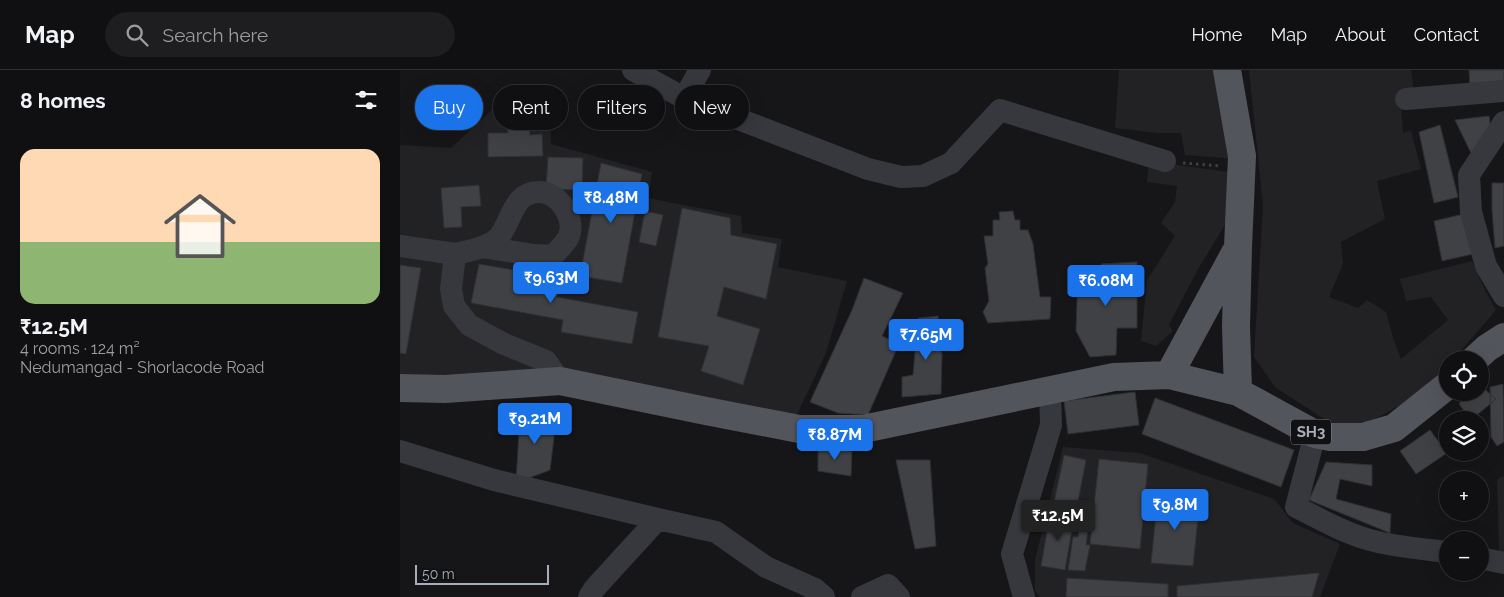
<!DOCTYPE html>
<meta charset="utf-8">
<style>
:root{--surface:#101012;--page:#1e1e20;--text:#f1f3f6;--muted:#9c9d9f;--line:#303032;--accent:#1a73e8}
body{margin:0;font-family:Raleway,sans-serif;background:var(--page);color:var(--text);height:100vh;display:flex;flex-direction:column;font-size:19px;white-space:nowrap}
*{box-sizing:border-box;margin:0}
p{font-size:16px;color:var(--muted)}
.icon{flex:none;width:28px;height:28px;fill:none;stroke:currentColor;stroke-width:2;stroke-linecap:round;stroke-linejoin:round}
.map{position:relative;flex:1;overflow:hidden}
.side{display:flex;flex-direction:column;background:var(--surface);width:400px}
.side>*{flex:none}
.guide{position:absolute;left:15px;top:15px;width:475px;height:45px;display:flex;gap:10px}
.controls{position:absolute;left:1039px;top:281px;display:grid;gap:10px}
.controls a{display:grid;place-items:center;width:50px;height:50px;border-radius:50%;background:var(--surface);box-shadow:0 5px 20px #0002,0 0 0 1px var(--line);font-size:25px}
.scale{position:absolute;left:15px;bottom:12px;width:134px;box-sizing:border-box;padding-left:5px;border:2px solid #a8adb8;border-top:0;font-size:14px;line-height:18px;white-space:nowrap;color:#a8adb8;-webkit-text-stroke:4px #111113;paint-order:stroke}
.price{position:absolute;translate:-50% -42px;padding:0 11px;border-radius:5px;background:var(--accent);color:#fff;font-size:16px;line-height:32px;filter:drop-shadow(0 1px 2px #0008)}
.price::after{content:'';position:absolute;left:50%;top:30px;width:15px;height:11px;margin-left:-8px;background:inherit;clip-path:polygon(0 0,100% 0,50% 100%)}
.price.selected{background:#222;color:#fff}
ul{padding:0;list-style:none}
li{display:grid;align-content:center;gap:10px;height:265px;padding:0 20px}
li span{display:grid;place-items:center;height:155px;border-radius:15px;color:#555}
li>.icon{margin-inline-start:auto}
span .icon{width:90px;height:90px;fill:#fffc;stroke-width:1}
li b{font-size:21px}
h2{display:flex;justify-content:space-between;align-items:center;height:60px;padding:0 20px;font-size:21px}
.chip{padding:0 18px;border-radius:22px;background:var(--surface);box-shadow:0 5px 20px #0002,0 0 0 1px var(--line);font-size:18px;line-height:45px}
.chip.selected{background:var(--accent);color:#fff}
header{display:flex;align-items:center;gap:30px;box-sizing:border-box;height:70px;padding:0 25px;background:var(--surface);border-bottom:1px solid var(--line)}
header strong{font-size:24px}
nav{display:flex;gap:28px;margin-inline-start:auto;font-size:18px}
.search{width:350px;height:45px;background:var(--page);display:flex;align-items:center;gap:12px;box-sizing:border-box;padding:0 18px;border-radius:28px;color:var(--muted);font-size:19px}
main{display:flex;flex:1;min-height:0}
.map>svg:first-child{display:block}
.built{fill:#222225}
.building{fill:#404145;stroke:#303034}
.lines{fill:none;stroke-linecap:round;stroke-linejoin:round}
.path{stroke:#3d3f44;stroke-width:3;stroke-dasharray:2.5 4;stroke-linecap:butt}
.minor{stroke:#37383d;stroke-width:22}
.major{stroke:#53555c;stroke-width:28}
.labels{text-anchor:middle;dominant-baseline:central;stroke-width:4;stroke-linejoin:round;paint-order:stroke}
.shield{fill:#111113;stroke:#7b7e86;stroke-width:1}
.shield-label{font-size:15px;font-weight:bold;fill:#a8adb8}
</style>
<header>
<strong>Map</strong>
<div class="search"><svg class="icon" aria-label="search" viewBox="0 0 24 24"><circle cx="10" cy="10" r="6"/><path d="M15 15l6 6"/></svg>Search here</div>
<nav><a>Home</a><a>Map</a><a>About</a><a>Contact</a></nav>
</header>
<main>
<section class="side">
<h2>8 homes<svg class="icon" aria-label="filters" viewBox="0 0 24 24"><path d="M4 7h16M4 17h16"/><circle cx="9" cy="7" r="2"/><circle cx="15" cy="17" r="2"/></svg></h2>
<ul>
<li><span style="background:linear-gradient(#ffd9b3 60%,#8fb573 0)"><svg class="icon" aria-label="home" viewBox="0 0 24 24"><path d="M3 11l9-7 9 7M6 9v11h12V9"/></svg></span><div><b>₹12.5M</b><p>4 rooms · 124 m²</p><p>Nedumangad - Shorlacode Road</p></div></li>
</ul>
</section>
<div class="map">
<svg width="1104" height="527" viewBox="0 0 1104 527">
<rect width="100%" height="100%" fill="#161618"/>
<!-- built -->
<path class="built" d="M719,0H820L837,89L785,85L781,63H757L715,58Z
M849,0H1011L1014,24L1000,26L1003,63L1011,60L1021,99L977,111L985,149L941,172L943,194L929,227L958,238L967,230L986,242L994,271L1001,289L1048,250L1031,227L1006,231L1000,209L1072,191L1084,218L1096,240L1053,290H1048L1047,296L1044,300L1006,332L966,354L930,353L875,317L854,287L863,136Z
M95,37L150,38L151,74L252,102L248,128L341,146L342,163L382,169L378,197L447,211L426,283L395,349L292,330L0,310V75L51,78Z
M749,91L836,103L825,155L798,199L769,255L773,261L756,276L741,271L747,210L775,166L761,153L775,132L777,116L747,112Z
M663,377L740,383L874,429L893,453L940,474L920,527H640L635,521V490Z
M1104,406V484L1099,481L1097,409Z"/>
<!-- building -->
<path class="building" d="M1069,0H1104V18L1070,19Z
M1089,46L1091,62L1072,85L1055,50Z
M129,50L130,65L142,64L143,86L88,87V63H108L107,51Z
M1040,55L1058,127L1034,133L1019,62Z
M148,87L183,88L182,120L146,119Z
M201,93L242,104L222,213L180,206Z
M1092,113H1104V176L1095,178L1092,140Z
M79,115L81,136L61,137L62,157L44,158L41,118Z
M282,138L330,148L331,165L377,174L366,229L324,217L317,246L360,259L343,315L301,301L309,276L258,267Z
M245,141L263,145L256,176L239,172Z
M613,141L615,150H620V160H628L633,174L640,227H651L650,249L588,253L583,242L589,231L585,198L588,194L584,166H593V150H600L599,142Z
M1064,144L1073,184L1042,191L1034,151Z
M737,192V258H717L716,285L690,287L676,261L678,203L700,204L701,194Z
M79,194L161,208L157,227L238,242L232,274L161,262L163,250L71,233Z
M0,195L21,198L6,284L0,283Z
M464,208L503,223L482,266L499,274L468,345L438,343L410,332L452,240Z
M538,246L542,285L541,324L502,327V307L513,305L518,248Z
M1103,314L1104,372L1097,376L1091,367L1090,317Z
M1080,315L1096,329L1071,350L1059,334L1069,322H1080Z
M735,322L739,355L668,364L664,331Z
M755,328L894,380L881,417L742,364Z
M157,343L150,400L116,413L120,344Z
M1059,344L1071,350H1052Z
M1030,360L1047,383L1016,404L1000,381Z
M418,376L452,380L451,406L418,401Z
M664,385L686,390L676,442L653,437Z
M699,389L748,394L740,479L690,474Z
M496,390H530L536,476L515,479Z
M926,392L972,395V416L940,409L936,429L991,444L990,463L909,430Z
M758,425L800,429L793,496L751,493Z
M650,444L674,448L665,500L641,496Z
M681,445H690L686,475H690L685,501L668,500L673,467H678Z
M919,503L912,527H777V516Z
M667,508L768,514V527H666Z"/>
<g class="lines">
<!-- path -->
<path class="path" d="M783,93L821,96"/>
<!-- minor -->
<path class="minor" d="M233,0L284,28L468,99L501,107L523,106L551,93L600,40L765,91
M284,28L300,0
M1006,29L1104,21
M1104,52L1069,105L1071,142L1086,196L1104,226
M0,176L55,184L51,219L54,236L69,255L104,274L146,291L160,311
M55,184C68,181 88,178 98,168C112,153 112,121 140,122C160,123 177,150 168,168C164,175 158,180 153,186L134,185L82,177
M915,364L896,437C920,449 944,463 970,470C995,477 1022,479 1048,482
M0,381L94,410L258,449
M1080,488L1104,493
M189,527L194,519L258,449L316,462L366,497L415,519L424,527
M462,527L488,515L499,527
M624,527L612,484L651,355L650,320"/>
<!-- major -->
<path class="major" d="M827,0L842,86L838,177L836,257L838,322
M1074,290L1087,278L1104,267
M769,305L835,183
M0,318L45,319L160,311L306,341L399,359H463L714,307L769,305L838,322L915,364L930,367H963L994,358L1048,315"/>
</g>
<g class="labels">
<!-- shield labels -->
<rect class="shield" x="891" y="349.5" width="40" height="25" rx="4"/>
<g class="shield-label">
<text x="911" y="362">SH3</text>
</g>
</g>
</svg>
<div class="controls">
<a><svg class="icon" aria-label="locate" viewBox="0 0 24 24"><circle cx="12" cy="12" r="6"/><path d="M12 2v4M12 18v4M2 12h4M18 12h4"/></svg></a>
<a><svg class="icon" aria-label="layers" viewBox="0 0 24 24"><path d="M12 4l9 5-9 5-9-5zM3 14l9 5 9-5"/></svg></a>
<a>+</a>
<a>−</a>
</div>
<div class="scale">50 m</div>
<b class="price" style="left:211px;top:154px">₹8.48M</b>
<b class="price" style="left:151px;top:234px">₹9.63M</b>
<b class="price" style="left:706px;top:237px">₹6.08M</b>
<b class="price" style="left:526px;top:291px">₹7.65M</b>
<b class="price" style="left:135px;top:375px">₹9.21M</b>
<b class="price" style="left:435px;top:391px">₹8.87M</b>
<b class="price" style="left:775px;top:461px">₹9.8M</b>
<b class="price selected" style="left:658px;top:472px">₹12.5M</b>
<div class="guide">
<a class="chip selected">Buy</a>
<a class="chip">Rent</a>
<a class="chip">Filters</a>
<a class="chip">New</a>
</div>
</div>
</main>
